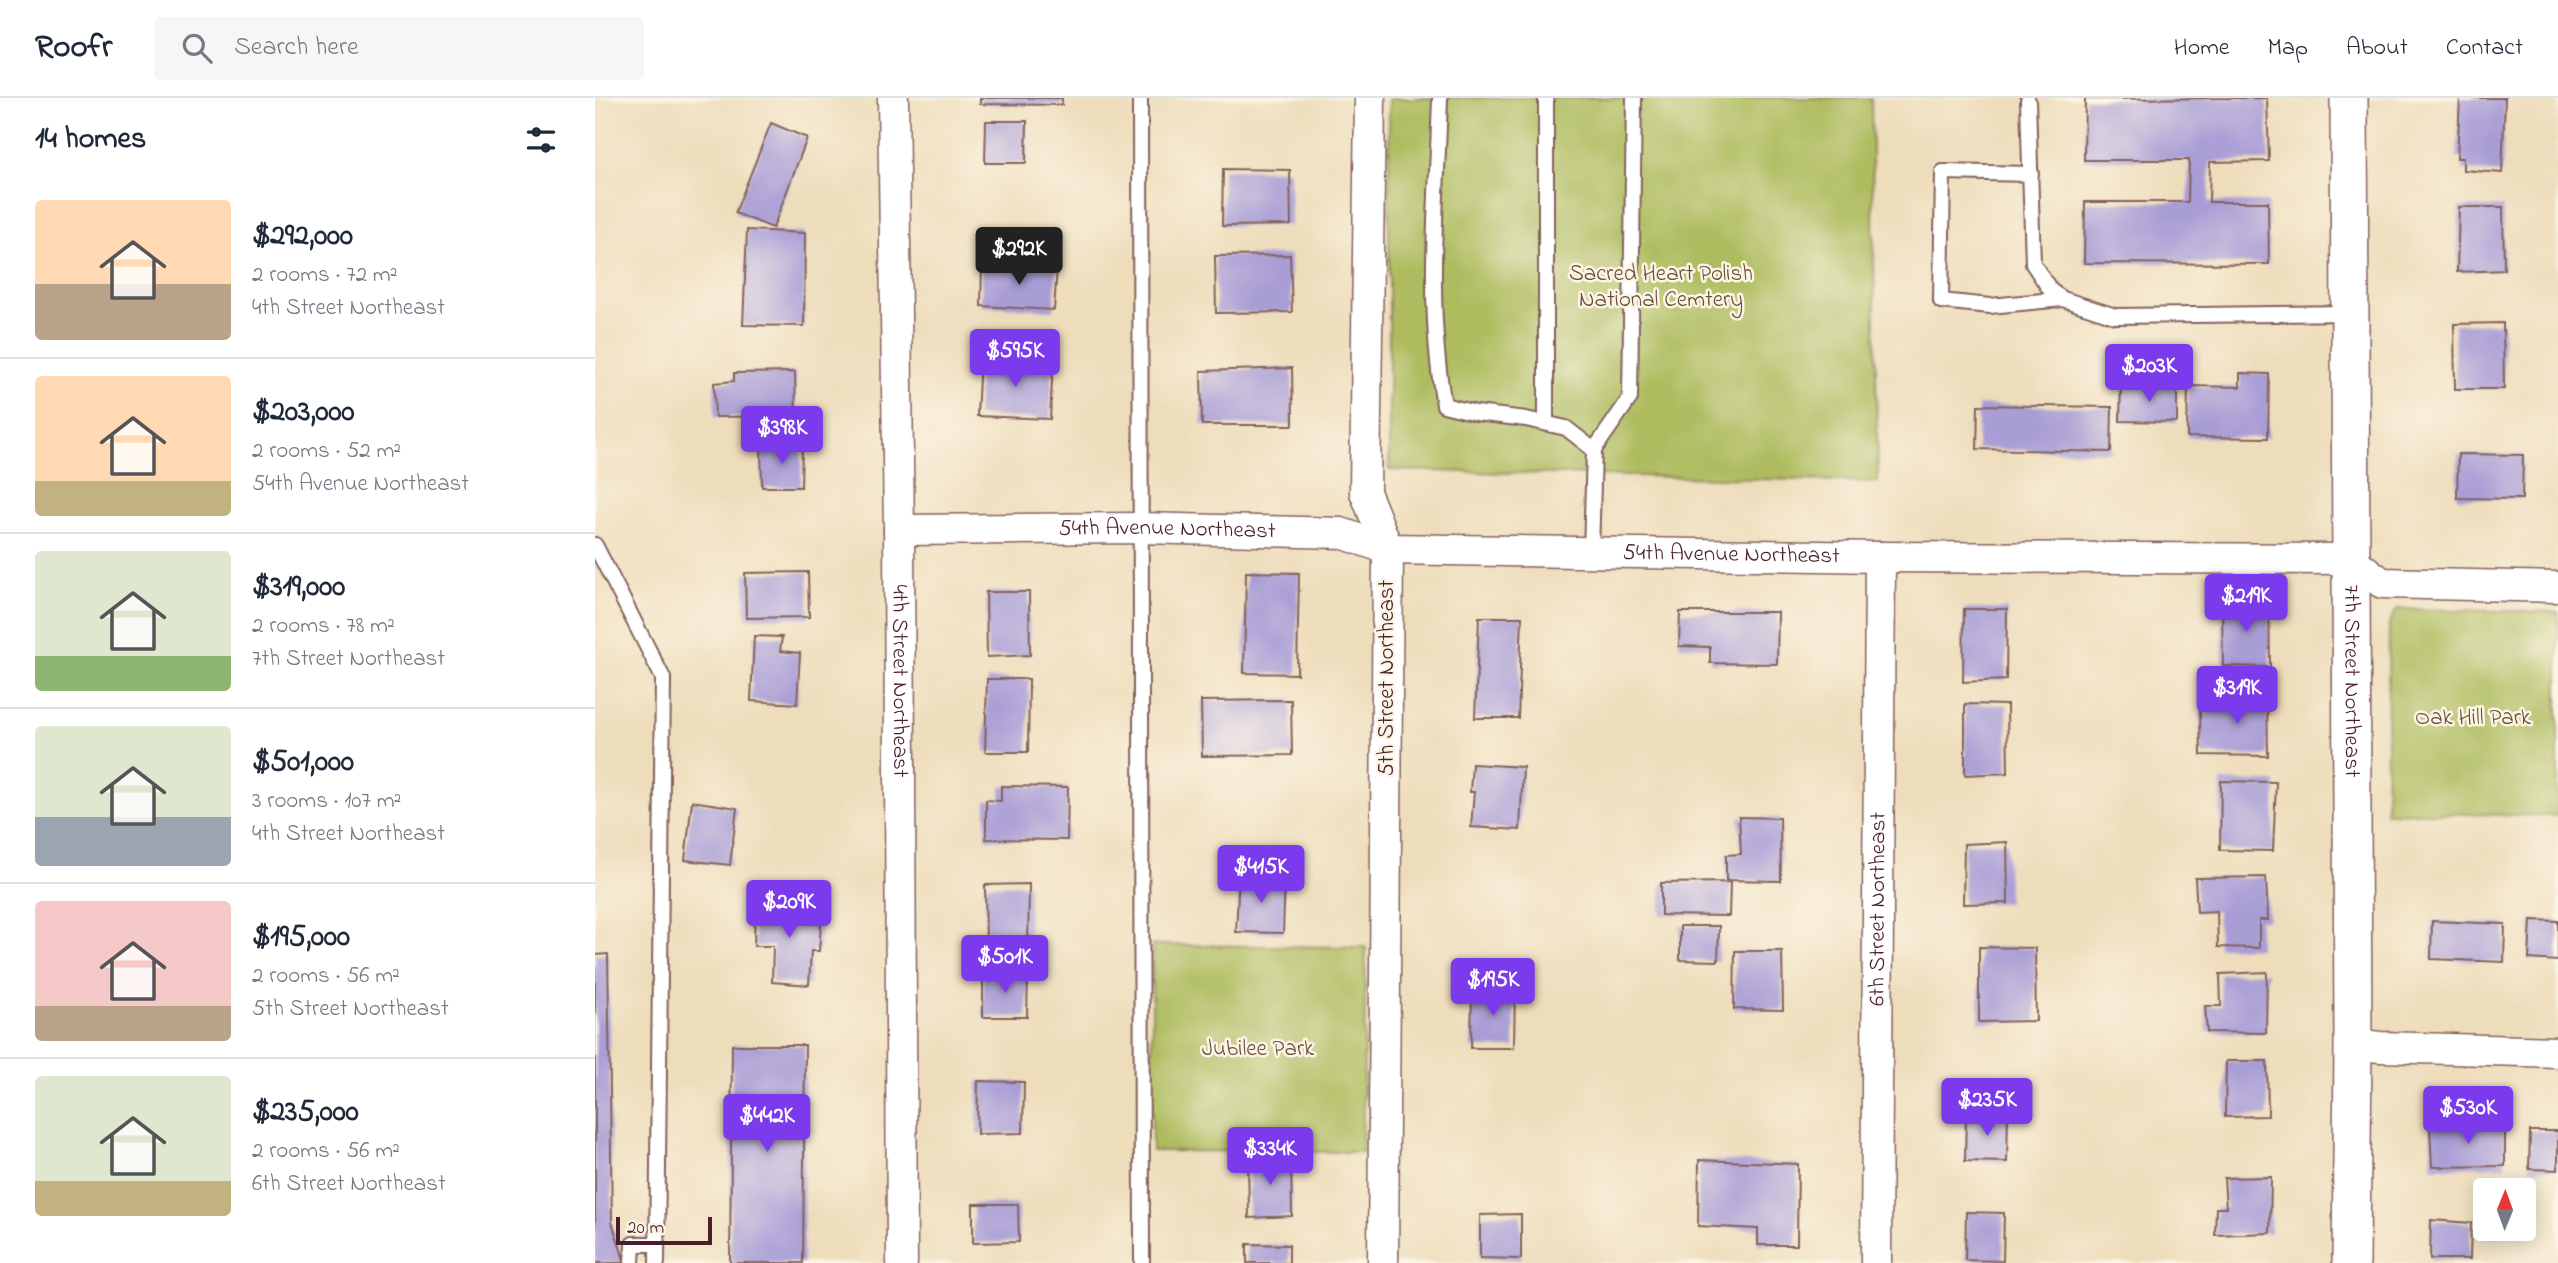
<!DOCTYPE html>
<meta charset="utf-8">
<style>
:root{--surface:#fff;--page:#f6f6f7;--text:#1f2937;--muted:#747a83;--line:#e0e1e3;--accent:#7c3aed}
body{margin:0;font-family:"Indie Flower",sans-serif;background:var(--page);color:var(--text);height:100vh;display:flex;flex-direction:column;font-size:26px;white-space:nowrap}
*{box-sizing:border-box;margin:0}
p{font-size:23px;color:var(--muted)}
.icon{flex:none;width:38px;height:38px;fill:none;stroke:currentColor;stroke-width:2;stroke-linecap:round;stroke-linejoin:round}
.map{position:relative;flex:1;overflow:hidden}
.details{display:flex;flex-direction:column;background:var(--surface);width:595px}
.details>*{flex:none}
.needle{width:46px;rotate:1deg}
.tools{position:absolute;left:1878px;top:1080px;display:grid;gap:14px}
.tools a{display:grid;place-items:center;width:63px;height:63px;border-radius:7px;background:var(--surface);box-shadow:0 4px 18px #0003;font-size:35px}
.scale{position:absolute;left:21px;bottom:18px;width:96px;box-sizing:border-box;padding-left:7px;border:4px solid #4a1f2b;border-top:0;font-size:19px;line-height:24px;white-space:nowrap;color:#4a1f2b;-webkit-text-stroke:5px #fcf5e5;paint-order:stroke}
.price{position:absolute;translate:-50% -60px;padding:0 16px;border-radius:7px;background:var(--accent);color:#fff;font-size:23px;line-height:46px;filter:drop-shadow(0 2px 4px #0008)}
.price::after{content:'';position:absolute;left:50%;top:42px;width:21px;height:16px;margin-left:-10px;background:inherit;clip-path:polygon(0 0,100% 0,50% 100%)}
.price.selected{background:#222;color:#fff}
ul{padding:0;list-style:none}
li{display:flex;align-items:center;gap:21px;height:175px;padding:0 35px}
li+li{border-top:2px solid var(--line)}
li span{display:grid;place-items:center;flex:none;width:196px;height:140px;border-radius:7px;color:#555}
li>.icon{margin-inline-start:auto}
span .icon{width:84px;height:84px;fill:#fffc;stroke-width:1}
li b{font-size:30px}
h2{display:flex;justify-content:space-between;align-items:center;height:84px;padding:0 35px;font-size:30px}
header{display:flex;align-items:center;gap:42px;box-sizing:border-box;height:98px;padding:0 35px;background:var(--surface);border-bottom:2px solid var(--line)}
header strong{font-size:33px}
nav{display:flex;gap:38px;margin-inline-start:auto;font-size:24px}
.search{width:490px;height:63px;background:var(--page);display:flex;align-items:center;gap:18px;box-sizing:border-box;padding:0 24px;border-radius:7px;color:var(--muted);font-size:26px}
main{display:flex;flex:1;min-height:0}
.map>svg:first-child{display:block}
.green{fill:#aebc5e;stroke:#7c6e44;stroke-width:2}
.building{fill:#a99dd6}
.lines{fill:none;stroke-linecap:round;stroke-linejoin:round}
.service-casing{stroke:#83625d;stroke-width:18}
.minor-casing{stroke:#83625d;stroke-width:33}
.tertiary-casing{stroke:#83625d;stroke-width:40}
.service{stroke:#fff;stroke-width:14}
.minor{stroke:#fff;stroke-width:30}
.tertiary{stroke:#fff;stroke-width:37}
.labels{text-anchor:middle;dominant-baseline:central;stroke-width:5;stroke-linejoin:round;paint-order:stroke}
.park-label{font-size:23px;fill:#684e3a;stroke:#fcf5e5}
.street-label{font-size:23px;fill:#4a1f2b;stroke:#fcf5e5}
</style>
<header>
<strong>Roofr</strong>
<div class="search"><svg class="icon" aria-label="search" viewBox="0 0 24 24"><circle cx="10" cy="10" r="6"/><path d="M15 15l6 6"/></svg>Search here</div>
<nav><a>Home</a><a>Map</a><a>About</a><a>Contact</a></nav>
</header>
<main>
<section class="details">
<h2>14 homes<svg class="icon" aria-label="filters" viewBox="0 0 24 24"><path d="M4 7h16M4 17h16"/><circle cx="9" cy="7" r="2"/><circle cx="15" cy="17" r="2"/></svg></h2>
<ul>
<li><span style="background:linear-gradient(#ffd9b3 60%,#b9a48a 0)"><svg class="icon" aria-label="home" viewBox="0 0 24 24"><path d="M3 11l9-7 9 7M6 9v11h12V9"/></svg></span><div><b>$292,000</b><p>2 rooms · 72 m²</p><p>4th Street Northeast</p></div></li>
<li><span style="background:linear-gradient(#ffd9b3 75%,#c2b280 0)"><svg class="icon" aria-label="home" viewBox="0 0 24 24"><path d="M3 11l9-7 9 7M6 9v11h12V9"/></svg></span><div><b>$203,000</b><p>2 rooms · 52 m²</p><p>54th Avenue Northeast</p></div></li>
<li><span style="background:linear-gradient(#dfe7d0 75%,#8fb573 0)"><svg class="icon" aria-label="home" viewBox="0 0 24 24"><path d="M3 11l9-7 9 7M6 9v11h12V9"/></svg></span><div><b>$319,000</b><p>2 rooms · 78 m²</p><p>7th Street Northeast</p></div></li>
<li><span style="background:linear-gradient(#dfe7d0 65%,#9aa5b1 0)"><svg class="icon" aria-label="home" viewBox="0 0 24 24"><path d="M3 11l9-7 9 7M6 9v11h12V9"/></svg></span><div><b>$501,000</b><p>3 rooms · 107 m²</p><p>4th Street Northeast</p></div></li>
<li><span style="background:linear-gradient(#f6c9c9 75%,#b9a48a 0)"><svg class="icon" aria-label="home" viewBox="0 0 24 24"><path d="M3 11l9-7 9 7M6 9v11h12V9"/></svg></span><div><b>$195,000</b><p>2 rooms · 56 m²</p><p>5th Street Northeast</p></div></li>
<li><span style="background:linear-gradient(#dfe7d0 75%,#c2b280 0)"><svg class="icon" aria-label="home" viewBox="0 0 24 24"><path d="M3 11l9-7 9 7M6 9v11h12V9"/></svg></span><div><b>$235,000</b><p>2 rooms · 56 m²</p><p>6th Street Northeast</p></div></li>
</ul>
</section>
<div class="map">
<svg width="1963" height="1165" viewBox="0 0 1963 1165">
<rect width="100%" height="100%" fill="#fcf5e5"/>
<filter id="ink" filterUnits="userSpaceOnUse"><feTurbulence type="fractalNoise" baseFrequency=".0143" numOctaves="2"/><feDisplacementMap in="SourceGraphic" scale="14" xChannelSelector="R" yChannelSelector="G"/><feConvolveMatrix kernelMatrix="1 2 1 2 8 2 1 2 1" color-interpolation-filters="sRGB"/></filter>
<filter id="wash" filterUnits="userSpaceOnUse"><feTurbulence type="fractalNoise" baseFrequency=".00686" numOctaves="4" result="noise"/><feDisplacementMap in="SourceGraphic" scale="28" xChannelSelector="R" yChannelSelector="G"/><feGaussianBlur stdDeviation="1.57" result="paint"/><feColorMatrix in="noise" values="0 0 0 0 0 0 0 0 0 0 0 0 0 0 0 0 0 1.4 0 .05"/><feComposite in="paint" operator="in"/></filter>
<g filter="url(#wash)">
<rect width="100%" height="100%" fill="#edb"/>
<!-- green -->
<path class="green" d="M794,0H1276L1283,384L794,372Z
M1802,511L1963,514V718L1791,714L1794,526Z
M557,847L771,849L767,1054L557,1053Z"/>
<g id="blocks">
<!-- building -->
<path class="building" d="M385,0H467V7L385,6Z
M1672,0L1674,63L1615,64L1614,104H1673L1674,166L1489,165L1490,104H1593L1594,62H1489L1490,1Z
M1865,0H1910L1907,75L1868,72V60H1862Z
M391,23H432L431,65H390Z
M176,25L212,40L178,130L140,115Z
M628,71L695,72L696,127L627,128Z
M1864,109H1908L1909,172L1862,174Z
M152,132L210,135L209,228L148,227Z
M695,157L697,214L621,215L620,158Z
M387,166L462,169L459,212L386,208Z
M1908,225L1909,291H1860L1859,226Z
M385,261L458,265L455,321L382,318Z
M697,270L698,327H607L606,273Z
M200,274L201,318L120,319L119,285L139,283V275Z
M1645,275L1674,276L1673,340L1592,339L1593,288L1645,289Z
M1526,287L1582,288V324L1525,323Z
M1383,307L1517,309L1516,354L1382,351Z
M207,347L206,389H167L166,348Z
M1863,356L1928,357L1927,401L1862,400Z
M213,474L214,519L151,520L150,475Z
M651,474L704,475L702,576L649,575Z
M391,494H434L435,557L392,559Z
M1627,503L1674,504L1675,569L1628,568Z
M1369,511H1412L1411,582L1368,584Z
M1085,514H1183L1182,566L1115,565V549L1084,548Z
M884,519H927L923,620H880Z
M159,538L187,539L185,553L205,555L202,606L156,603Z
M392,581H434L433,654H390Z
M1628,592L1672,593L1673,658L1606,657L1605,612H1627Z
M696,602L697,657L607,658L606,603Z
M1370,606L1412,607L1413,675L1370,677Z
M877,666L928,669L925,732L876,729L879,694H875Z
M1626,683L1681,684L1678,753L1625,752Z
M406,688L473,689L472,742L391,741V702L406,703Z
M97,703L142,710L135,767L90,762Z
M1144,719L1185,720L1186,783L1131,782V757L1146,756Z
M1412,744L1413,805L1368,806L1369,746Z
M644,777L690,780L688,835L641,834Z
M1671,779L1673,822H1664V850L1623,849L1622,813L1602,814L1600,780Z
M1135,784L1134,818L1066,817V785Z
M434,786L433,850L391,852L390,787Z
M160,807L227,811L224,853H216L214,887L177,884L178,848H159Z
M1936,822L1963,823V863L1934,861Z
M1837,823L1910,826L1909,864L1836,861Z
M1085,828H1124L1123,863L1085,862Z
M1384,849L1440,850L1441,923L1384,924Z
M1140,853H1187L1188,912L1139,911Z
M13,856L17,1124L30,1165H0V857Z
M388,874L433,875L432,919H388Z
M1672,874L1671,935L1612,934L1610,908H1626L1625,876Z
M920,889L919,950H876L877,891Z
M137,947H210L208,1165H135Z
M1631,963H1672L1673,1018L1630,1019Z
M383,983L429,984L428,1035L382,1036Z
M1413,1016L1412,1064L1370,1063L1371,1017Z
M1910,1028V1068L1837,1069L1835,1029Z
M1935,1033H1963V1072L1934,1071Z
M653,1059L696,1060L697,1118L654,1120Z
M1104,1062L1203,1066L1202,1147H1163V1131L1103,1128Z
M1676,1079L1675,1135L1620,1137L1621,1110H1631L1629,1080Z
M378,1106H423L424,1144L378,1145Z
M1371,1114L1409,1115L1408,1163L1370,1162Z
M926,1116V1161L885,1160V1117Z
M1836,1122L1876,1125L1875,1161H1835Z
M652,1146L694,1147V1165H652Z"/>
</g>
</g>
<g filter="url(#ink)">
<use href="#blocks" fill-opacity="0" stroke="#83625d" stroke-width="2"/>
<g class="lines">
<defs>
<path id="service" d="M545,0L547,1165
M845,0C842,102 831,206 849,307L881,315L931,321L971,330L999,352
M1433,2L1438,166L1456,193L1468,201L1520,218L1753,215
M1436,76L1348,74L1346,203L1395,208L1468,201
M951,325V0
M0,447L68,580L62,1165
M996,454L999,352L1035,300L1039,0
M37,1165L38,1146H62"/>
<g id="minor">
<path id="s1" d="M298,0L304,432L307,1165"/>
<path d="M775,0L770,394L793,451L788,1165"/>
<path id="s2" d="M304,432L545,430L746,435L793,451L1285,459L1756,461L1787,485L1963,489"/>
<path d="M1758,946L1785,949L1963,954"/>
<path id="s3" d="M1281,1165L1285,459"/>
</g>
<g id="tertiary">
<path id="s4" d="M1754,0L1758,946L1756,1165"/>
</g>
</defs>
<!-- service casing -->
<use href="#service" class="service-casing"/>
<!-- minor casing -->
<use href="#minor" class="minor-casing"/>
<!-- tertiary casing -->
<use href="#tertiary" class="tertiary-casing"/>
<!-- service -->
<use href="#service" class="service"/>
<!-- minor -->
<use href="#minor" class="minor"/>
<!-- tertiary -->
<use href="#tertiary" class="tertiary"/>
</g>
</g>
<g class="labels">
<!-- park labels -->
<g class="park-label">
<text x="1066" y="176">Sacred Heart Polish<tspan x="1066" dy="26">National Cemtery</tspan></text>
<text x="1878" y="620">Oak Hill Park</text>
<text x="663" y="951">Jubilee Park</text>
</g>
<!-- street labels -->
<g class="street-label">
<text stroke="none"><textPath href="#s2" startOffset="268">54th Avenue Northeast</textPath></text>
<text stroke="none"><textPath href="#s2" startOffset="835">54th Avenue Northeast</textPath></text>
<text transform="translate(792 580) rotate(-90)">5th Street Northeast</text>
<text stroke="none"><textPath href="#s1" startOffset="583">4th Street Northeast</textPath></text>
<text stroke="none"><textPath href="#s4" startOffset="583">7th Street Northeast</textPath></text>
<text stroke="none"><textPath href="#s3" startOffset="354">6th Street Northeast</textPath></text>
</g>
</g>
</svg>
<div class="tools">
<a><svg class="needle" viewBox="-14 -14 28 28"><path d="M0-13l5 13h-10z" fill="#e53935"/><path d="M0 13l5-13h-10z" fill="#747a83"/></svg></a>
</div>
<div class="scale">20 m</div>
<b class="price selected" style="left:424px;top:189px">$292K</b>
<b class="price" style="left:420px;top:291px">$595K</b>
<b class="price" style="left:1554px;top:306px">$203K</b>
<b class="price" style="left:187px;top:368px">$398K</b>
<b class="price" style="left:1651px;top:536px">$219K</b>
<b class="price" style="left:1642px;top:628px">$319K</b>
<b class="price" style="left:666px;top:807px">$415K</b>
<b class="price" style="left:194px;top:842px">$209K</b>
<b class="price" style="left:410px;top:897px">$501K</b>
<b class="price" style="left:898px;top:920px">$195K</b>
<b class="price" style="left:1392px;top:1040px">$235K</b>
<b class="price" style="left:1873px;top:1048px">$530K</b>
<b class="price" style="left:172px;top:1056px">$442K</b>
<b class="price" style="left:675px;top:1089px">$334K</b>
</div>
</main>
